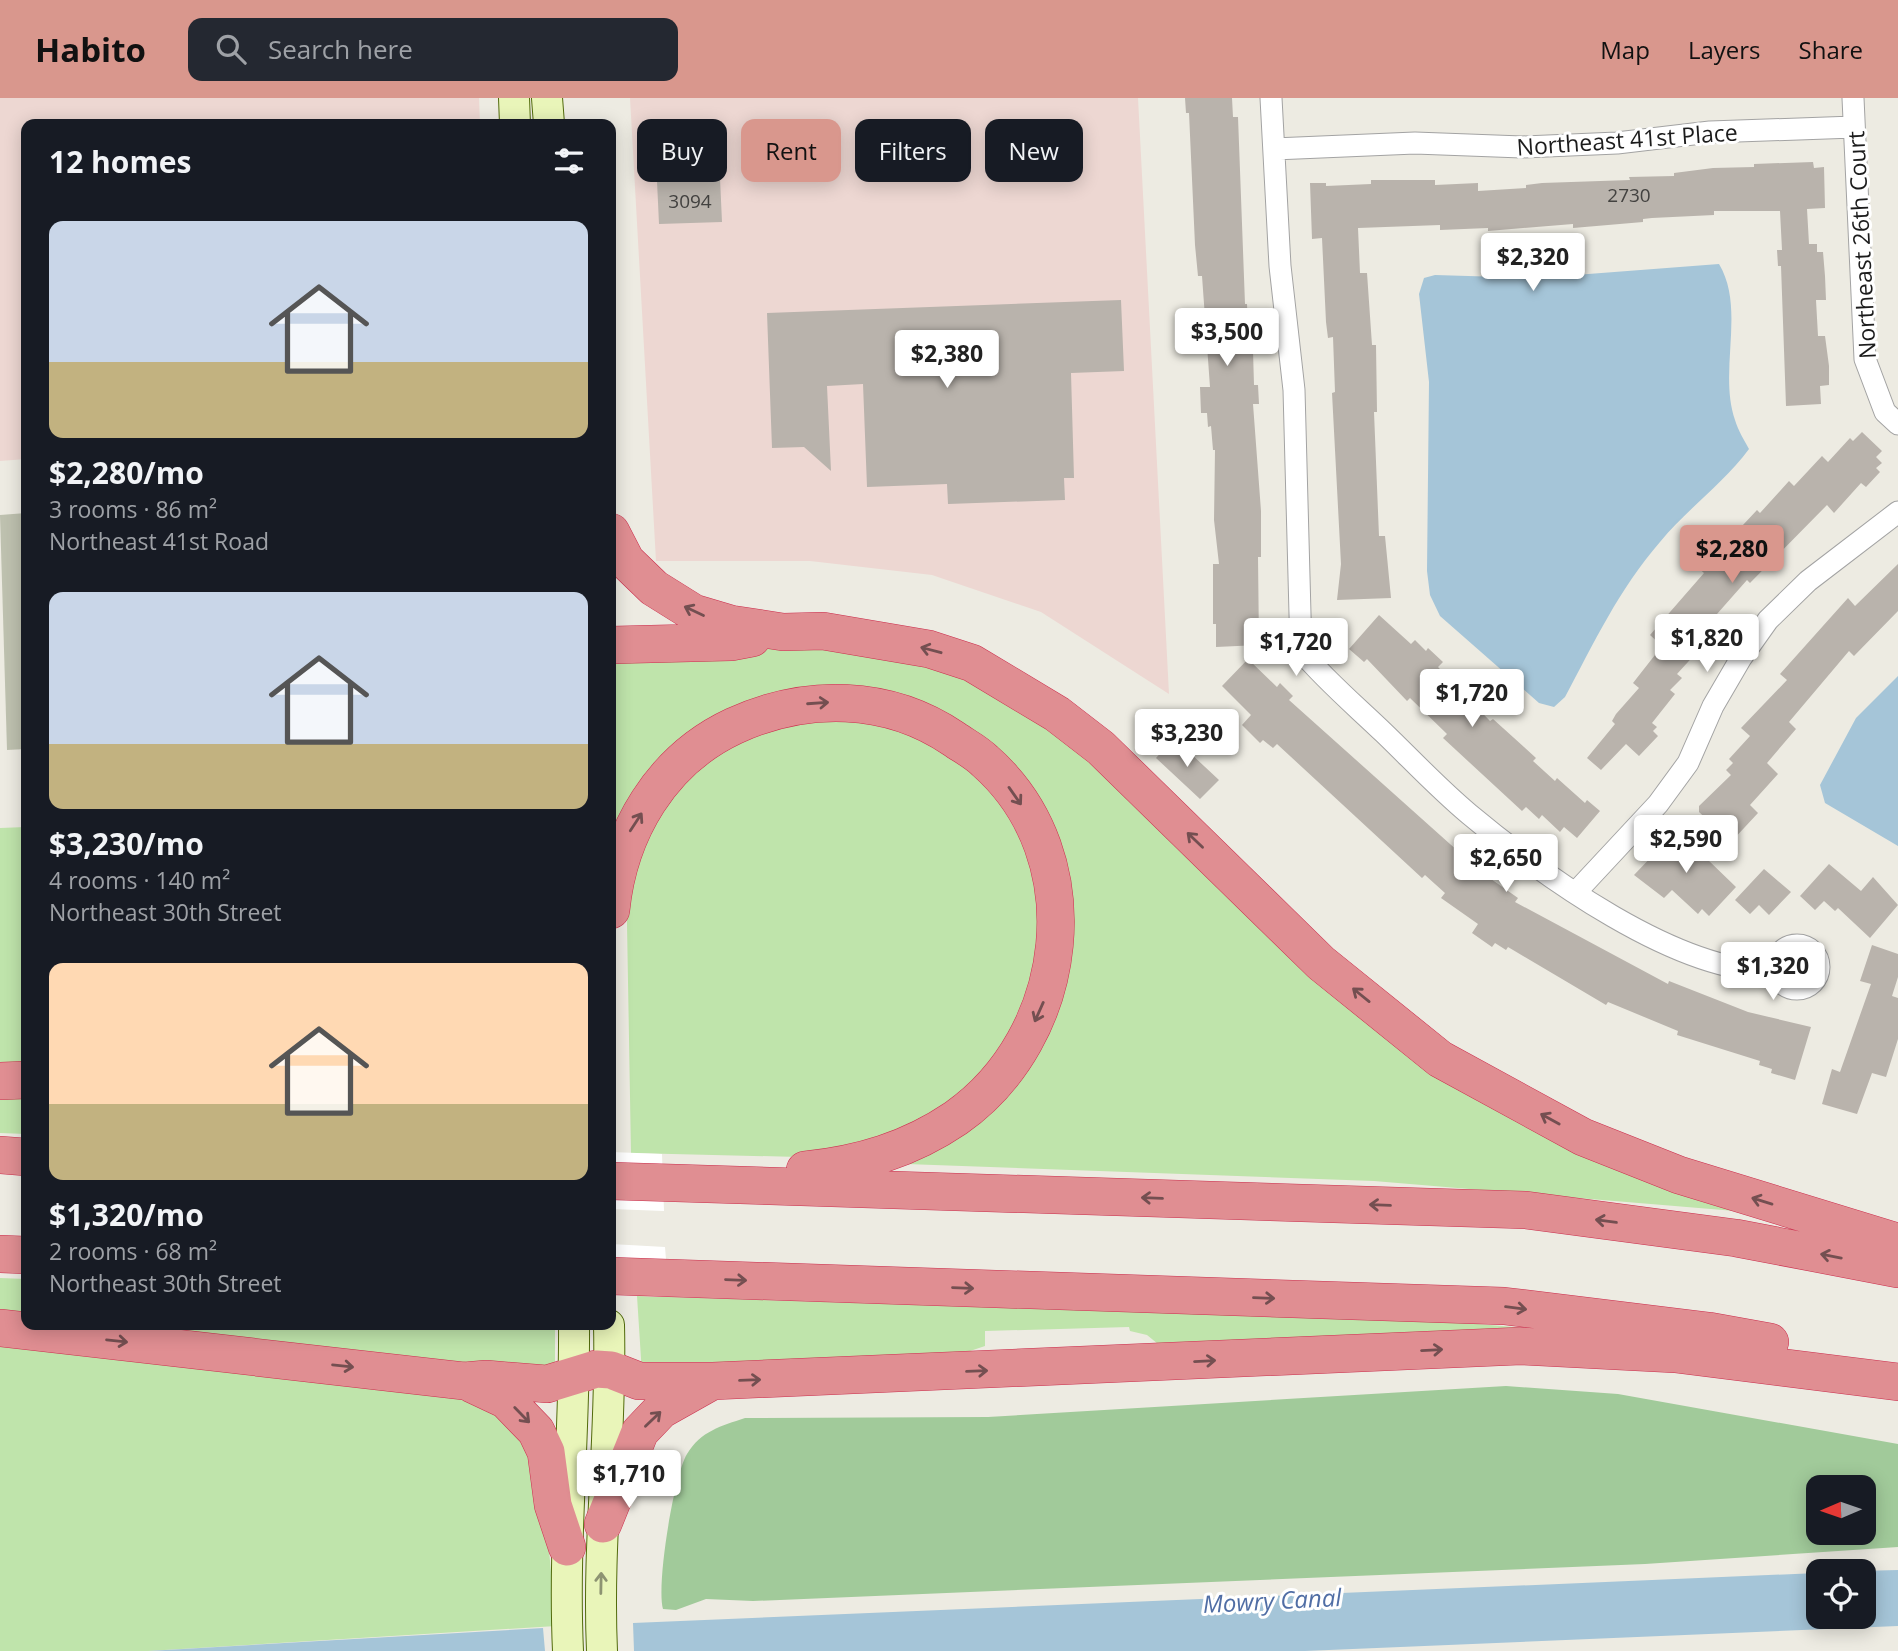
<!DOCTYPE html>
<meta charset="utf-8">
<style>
:root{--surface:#171b24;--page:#242831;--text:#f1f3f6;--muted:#9ea1a6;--accent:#d9978d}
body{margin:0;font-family:"Open Sans",sans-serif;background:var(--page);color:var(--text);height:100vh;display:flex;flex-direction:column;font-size:26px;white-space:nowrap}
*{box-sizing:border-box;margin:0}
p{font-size:23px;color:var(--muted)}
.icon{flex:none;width:38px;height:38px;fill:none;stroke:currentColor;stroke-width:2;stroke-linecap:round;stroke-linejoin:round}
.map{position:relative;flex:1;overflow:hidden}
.sheet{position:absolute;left:21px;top:21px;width:595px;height:1211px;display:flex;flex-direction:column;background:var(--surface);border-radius:14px;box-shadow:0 4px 18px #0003}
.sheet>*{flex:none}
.hud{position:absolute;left:637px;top:21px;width:665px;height:63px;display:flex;gap:14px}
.needle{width:46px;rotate:268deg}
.fabs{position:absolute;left:1806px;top:1377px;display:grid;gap:14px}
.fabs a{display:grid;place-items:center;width:70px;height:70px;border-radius:14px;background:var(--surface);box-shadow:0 4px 18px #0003;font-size:35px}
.price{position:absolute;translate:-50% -60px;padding:0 16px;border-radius:7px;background:#fff;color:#222;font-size:23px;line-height:46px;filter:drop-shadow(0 2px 4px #0008)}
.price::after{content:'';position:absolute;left:50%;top:42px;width:21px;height:16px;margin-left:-10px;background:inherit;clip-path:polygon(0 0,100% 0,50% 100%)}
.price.on{background:var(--accent);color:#111}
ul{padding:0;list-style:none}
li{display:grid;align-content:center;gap:14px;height:371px;padding:0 28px}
li span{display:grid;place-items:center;height:217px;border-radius:14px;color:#555}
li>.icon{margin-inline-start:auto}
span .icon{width:126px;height:126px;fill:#fffc;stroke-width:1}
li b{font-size:30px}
h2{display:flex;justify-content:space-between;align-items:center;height:84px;padding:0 28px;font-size:30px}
.chip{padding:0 24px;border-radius:14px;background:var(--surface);box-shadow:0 4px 18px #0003;font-size:24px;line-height:63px}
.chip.on{background:var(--accent);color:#111}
header{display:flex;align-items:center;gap:42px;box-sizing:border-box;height:98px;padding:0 35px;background:var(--accent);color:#111}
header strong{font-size:33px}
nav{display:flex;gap:38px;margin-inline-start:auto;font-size:24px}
.search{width:490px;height:63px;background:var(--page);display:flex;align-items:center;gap:18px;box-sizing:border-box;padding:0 24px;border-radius:14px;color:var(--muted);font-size:26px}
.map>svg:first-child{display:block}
.commercial{fill:#edd7d2}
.construction{fill:#bec1af}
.grass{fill:#bfe4ab}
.forest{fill:#a1ca9a;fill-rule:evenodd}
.water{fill:#a5c5d8}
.pier{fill:#fff}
.building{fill:#b9b3ac}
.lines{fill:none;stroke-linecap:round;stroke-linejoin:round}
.street-casing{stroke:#a3a3a3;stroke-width:23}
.secondary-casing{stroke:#526b0c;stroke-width:32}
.highway-casing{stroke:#cb2f4e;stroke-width:38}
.street{stroke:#fff;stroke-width:21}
.secondary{stroke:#e9f5b9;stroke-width:30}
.highway{stroke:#e08e92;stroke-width:37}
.oneway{stroke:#744f51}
.oneway2{stroke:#8d9372}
.labels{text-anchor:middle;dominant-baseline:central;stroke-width:6;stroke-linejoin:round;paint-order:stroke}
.number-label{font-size:19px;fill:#434240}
.street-label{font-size:23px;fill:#1c1c1c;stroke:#fff}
.water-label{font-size:24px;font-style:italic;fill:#506ea5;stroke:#fff}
</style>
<header>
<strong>Habito</strong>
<div class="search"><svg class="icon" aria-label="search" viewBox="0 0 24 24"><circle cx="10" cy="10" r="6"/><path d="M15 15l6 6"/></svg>Search here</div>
<nav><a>Map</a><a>Layers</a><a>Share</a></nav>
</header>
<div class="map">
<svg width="1898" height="1553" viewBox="0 0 1898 1553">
<rect width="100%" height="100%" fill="#edebe2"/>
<!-- commercial -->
<path class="commercial" d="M0,0H479L480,26H26V361L0,363Z
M630,0H1138L1169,596L1041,514L932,477L810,463H656Z"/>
<!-- construction -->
<path class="construction" d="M26,415V651L7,652L0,417Z"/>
<!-- grass -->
<path class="grass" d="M806,549L914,564L965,581L1038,621L1098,670L1317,880L1747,1114L1374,1083L906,1066L934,1053L1072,839L979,638L747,612L611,755V557Z
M786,619L902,626L989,684L1027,753L1041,820L1031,894L999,956L962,994L900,1034L799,1059L631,1055L626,769L678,679Z
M26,729V974L0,975V730Z
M26,991V1036L0,1035V992Z
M0,1180L26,1181V1225L0,1222Z
M637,1198L1453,1224L1610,1237L1158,1246L1147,1237L1130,1233L1129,1229L985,1233V1248L970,1253V1261L642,1276Z
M46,1227H555V1276Z
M0,1241L444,1295L480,1306L521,1323L543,1387L556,1528L148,1553H0Z"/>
<!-- forest -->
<path class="forest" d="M1506,1288L1618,1296L1898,1346V1449L1645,1466L753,1503L706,1501L676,1512L663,1511C656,1487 674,1377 687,1356C701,1333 721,1328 745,1320L988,1319ZM1818,1390H1864V1435H1818Z"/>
<!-- water -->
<path class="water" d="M1719,166C1746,211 1718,273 1735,322C1738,332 1744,342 1749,351C1723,386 1687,411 1660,444C1619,491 1594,545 1565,599L1554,609L1539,605L1440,518L1430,497L1427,473L1429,284L1419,196L1424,180L1435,177L1536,180Z
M1898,578V748L1825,705L1820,687L1856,620Z
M1898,1472V1528L1305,1553H634L633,1525L1818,1475V1519H1864V1474L1860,1473Z
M543,1530L545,1553H148L183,1551Z"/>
<!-- pier -->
<path class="pier" d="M611,1054L662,1056L664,1113L611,1111Z
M611,1146L665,1149L669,1199L611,1197Z"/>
<!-- building -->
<path class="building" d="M1185,0H1232L1233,19H1238L1245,206H1247L1249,253H1253L1254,287H1258L1259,306H1253L1261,413V459H1258L1259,547L1216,549V526H1213V466H1219L1214,422L1215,352H1213L1211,328L1208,329L1207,315H1201L1200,289H1210L1202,178H1198L1195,147L1189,15H1186Z
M1813,64L1814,70L1824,69L1825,110L1807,111L1809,146H1817V154H1823L1825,178L1826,202H1816L1818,238H1825L1829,268V287L1820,288L1821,306L1786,308L1781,168H1778L1777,152H1782L1780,113H1714V117L1652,120L1643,121V124L1573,130V126L1488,133V130L1440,132V127L1358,130L1360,175H1367L1372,247H1376L1377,314H1374L1379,438H1385L1391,500L1337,502L1341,466L1332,295L1335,294L1333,239L1328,240L1326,224L1322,140L1312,141L1310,85H1326V88L1371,86V82H1435V87L1478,85V93L1526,90V87L1542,85L1630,82L1629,79L1674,78V75L1713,70L1754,69V66Z
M720,80L722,124L659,126L657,83Z
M1121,202L1124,273L1071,275L1074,380H1064L1065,402L948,406L947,386L867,389L863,286L827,288L831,373L804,349L772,350L767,215Z
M1862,334L1882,353L1876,359L1882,365L1876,370L1880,374L1866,389L1861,385L1834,415L1827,407L1750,485L1747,482L1717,516L1721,519L1694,549L1698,553L1677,576L1682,580L1670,592L1675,596L1652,625L1657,629L1653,633L1658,638L1639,658L1626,646L1601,672L1587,660L1615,626L1612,623L1616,616L1639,590L1633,585L1662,548L1650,537L1704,475L1696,468L1707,456L1704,453L1720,435L1728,443L1757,412L1760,415L1789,383L1794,388L1822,358L1828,364L1850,340L1853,343Z
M1898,466V513L1854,558L1849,553L1789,624L1796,631L1767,665L1778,676L1750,707L1758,715L1731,744L1699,714V708L1731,677L1726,672L1733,665L1729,661L1750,638L1741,630L1787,582L1780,576L1848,500L1855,508Z
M1379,517L1411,546L1415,542L1426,553L1428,550L1443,564L1438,569L1490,623L1493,621L1524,649L1536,660L1533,663L1555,683L1557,680L1585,705L1587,702L1600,713L1577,740L1564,729L1560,734L1542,717L1539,721L1526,709L1522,713L1443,640L1447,636L1410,600L1407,603L1367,561L1364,564L1349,551Z
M1248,561L1277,589L1280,585L1293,598L1289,602L1450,746L1466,760L1464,762L1518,800L1515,804L1668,886L1669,883L1748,914L1811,929L1795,982L1771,975L1772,971L1759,967L1760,963L1677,937L1678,933L1608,904L1606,907L1508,849L1506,852L1495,845L1492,849L1472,835L1478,826L1441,800L1445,795L1425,777L1422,780L1277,646L1273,650L1263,642L1260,645L1242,627L1251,617L1222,588Z
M1174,640L1219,682L1200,701L1156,660Z
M1677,732L1736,789L1709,818L1702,811L1698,816L1672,792L1664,800L1634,777Z
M1829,766L1861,793L1873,779L1898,807L1870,840L1838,810L1835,813L1824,803L1815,812L1800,798Z
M1764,771L1791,794L1769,817L1759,807L1750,816L1735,802Z
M1872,847L1898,856V879L1892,898L1898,900V941L1886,979L1872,975L1857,1016L1822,1006L1832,971L1840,974L1871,886L1860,883Z"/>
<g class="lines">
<defs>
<path id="street" d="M1271,0L1280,168L1294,292L1301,553C1326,583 1356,608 1384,635C1412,662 1439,691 1469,716C1541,776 1679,877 1776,873
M1853,0L1865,261L1885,314L1898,326
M1274,51L1415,45L1522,49L1617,45L1710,34L1854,29
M1576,794L1658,706L1688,665L1713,608L1741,560L1768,522L1808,483L1898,414
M1775 869a22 22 0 1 1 44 0a22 22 0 1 1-44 0Z"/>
<path id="secondary" d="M514,0L515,26
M547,0L549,26
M568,1553C563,1444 575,1336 574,1227
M602,1553C597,1444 612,1336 609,1227"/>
<path id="highway" d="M611,434L626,463L654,490L694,515L731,526L783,534L823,533L929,551L972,565L1057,616L1101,650L1321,865L1440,961L1583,1039L1679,1077L1898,1144
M611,547L731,544L752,540
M611,812C619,734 661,662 734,628C806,595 888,596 954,641C964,648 976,654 985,663C1094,759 1071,939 956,1020C909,1052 860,1066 805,1072
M0,983L26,982
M0,1057L26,1059
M611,1083L1526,1112L1736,1140L1898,1171
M0,1156L26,1157
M611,1178L1504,1208L1709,1233L1770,1244
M0,1230L464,1283L486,1281L547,1286L596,1271L611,1272L639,1283H713L1521,1248L1675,1256L1898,1284
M472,1286L506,1302L536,1333L546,1354L553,1407L567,1449
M603,1426L640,1334L661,1312L709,1285"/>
</defs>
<!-- street casing -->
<use href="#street" class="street-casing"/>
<!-- secondary casing -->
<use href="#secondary" class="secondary-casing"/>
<!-- highway casing -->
<use href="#highway" class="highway-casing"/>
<!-- street -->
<use href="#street" class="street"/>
<!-- secondary -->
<use href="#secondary" class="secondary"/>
<!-- highway -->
<use href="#highway" class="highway"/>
</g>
<!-- one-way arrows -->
<defs><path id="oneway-shaft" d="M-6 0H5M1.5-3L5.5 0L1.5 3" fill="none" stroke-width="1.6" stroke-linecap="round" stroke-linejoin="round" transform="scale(1.75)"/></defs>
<g class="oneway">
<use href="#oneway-shaft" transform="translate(694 513) rotate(-155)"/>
<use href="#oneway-shaft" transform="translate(931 552) rotate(-165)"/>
<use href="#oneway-shaft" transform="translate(818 605) rotate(-4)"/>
<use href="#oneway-shaft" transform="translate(1015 698) rotate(55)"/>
<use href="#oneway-shaft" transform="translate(636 724) rotate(-57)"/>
<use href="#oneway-shaft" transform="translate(1195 742) rotate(-136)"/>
<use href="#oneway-shaft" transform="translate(1361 897) rotate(-141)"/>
<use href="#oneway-shaft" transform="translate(1039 914) rotate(114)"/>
<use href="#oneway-shaft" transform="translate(1550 1021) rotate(-151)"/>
<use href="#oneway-shaft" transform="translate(1152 1100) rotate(-178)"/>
<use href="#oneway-shaft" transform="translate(1762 1103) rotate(-163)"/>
<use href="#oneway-shaft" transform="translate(1380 1107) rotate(-178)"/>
<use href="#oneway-shaft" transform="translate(1606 1123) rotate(-172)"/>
<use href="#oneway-shaft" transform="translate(1831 1158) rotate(-169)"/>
<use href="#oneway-shaft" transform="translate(736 1182) rotate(2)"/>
<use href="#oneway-shaft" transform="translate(963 1190) rotate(2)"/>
<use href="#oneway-shaft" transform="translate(1264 1200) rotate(2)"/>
<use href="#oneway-shaft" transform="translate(1516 1210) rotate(7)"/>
<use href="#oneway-shaft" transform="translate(117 1243) rotate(6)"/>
<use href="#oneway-shaft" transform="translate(1432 1252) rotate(-3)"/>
<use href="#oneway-shaft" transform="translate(1205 1263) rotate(-3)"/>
<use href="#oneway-shaft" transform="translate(343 1268) rotate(6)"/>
<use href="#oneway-shaft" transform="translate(977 1273) rotate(-2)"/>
<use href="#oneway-shaft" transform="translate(750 1282) rotate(-2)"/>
<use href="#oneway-shaft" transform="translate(522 1317) rotate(46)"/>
<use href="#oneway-shaft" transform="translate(653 1321) rotate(-44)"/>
</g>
<use class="oneway2" href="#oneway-shaft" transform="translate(601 1485) rotate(-89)"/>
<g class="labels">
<!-- number labels -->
<g class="number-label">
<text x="1629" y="97">2730</text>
<text x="690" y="103">3094</text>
</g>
<!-- street labels -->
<g class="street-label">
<text transform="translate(1627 41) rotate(-4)">Northeast 41st Place</text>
<text transform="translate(1861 147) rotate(-93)">Northeast 26th Court</text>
</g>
<!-- water labels -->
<g class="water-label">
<text transform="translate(1272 1502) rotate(-3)">Mowry Canal</text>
</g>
</g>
</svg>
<div class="fabs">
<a><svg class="needle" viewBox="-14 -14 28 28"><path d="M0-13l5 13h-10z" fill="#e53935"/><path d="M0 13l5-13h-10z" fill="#9ea1a6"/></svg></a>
<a><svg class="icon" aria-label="locate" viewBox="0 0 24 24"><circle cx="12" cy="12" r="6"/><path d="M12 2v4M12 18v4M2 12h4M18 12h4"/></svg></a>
</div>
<b class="price" style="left:1533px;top:195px">$2,320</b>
<b class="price" style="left:1227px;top:270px">$3,500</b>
<b class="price" style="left:947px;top:292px">$2,380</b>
<b class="price on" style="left:1732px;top:487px">$2,280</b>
<b class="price" style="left:1707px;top:576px">$1,820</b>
<b class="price" style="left:1296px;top:580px">$1,720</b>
<b class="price" style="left:1472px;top:631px">$1,720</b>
<b class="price" style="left:1187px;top:671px">$3,230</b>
<b class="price" style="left:1686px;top:777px">$2,590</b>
<b class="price" style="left:1506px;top:796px">$2,650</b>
<b class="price" style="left:1773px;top:904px">$1,320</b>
<b class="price" style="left:629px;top:1412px">$1,710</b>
<div class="hud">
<a class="chip">Buy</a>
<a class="chip on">Rent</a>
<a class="chip">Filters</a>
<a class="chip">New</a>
</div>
<section class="sheet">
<h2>12 homes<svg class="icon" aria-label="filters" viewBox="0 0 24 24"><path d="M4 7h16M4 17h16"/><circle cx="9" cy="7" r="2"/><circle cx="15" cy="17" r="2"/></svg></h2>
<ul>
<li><span style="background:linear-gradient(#c9d6e8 65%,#c2b280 0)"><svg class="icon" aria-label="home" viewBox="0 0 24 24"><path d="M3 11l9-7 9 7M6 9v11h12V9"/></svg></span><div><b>$2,280/mo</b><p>3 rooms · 86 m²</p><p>Northeast 41st Road</p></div></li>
<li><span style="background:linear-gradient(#c9d6e8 70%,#c2b280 0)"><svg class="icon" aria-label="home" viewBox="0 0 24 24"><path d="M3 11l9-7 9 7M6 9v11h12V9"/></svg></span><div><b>$3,230/mo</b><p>4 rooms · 140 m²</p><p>Northeast 30th Street</p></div></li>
<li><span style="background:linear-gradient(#ffd9b3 65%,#c2b280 0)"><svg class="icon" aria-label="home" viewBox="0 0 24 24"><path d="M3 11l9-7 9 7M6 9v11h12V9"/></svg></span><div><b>$1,320/mo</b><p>2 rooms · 68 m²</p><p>Northeast 30th Street</p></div></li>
</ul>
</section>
</div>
